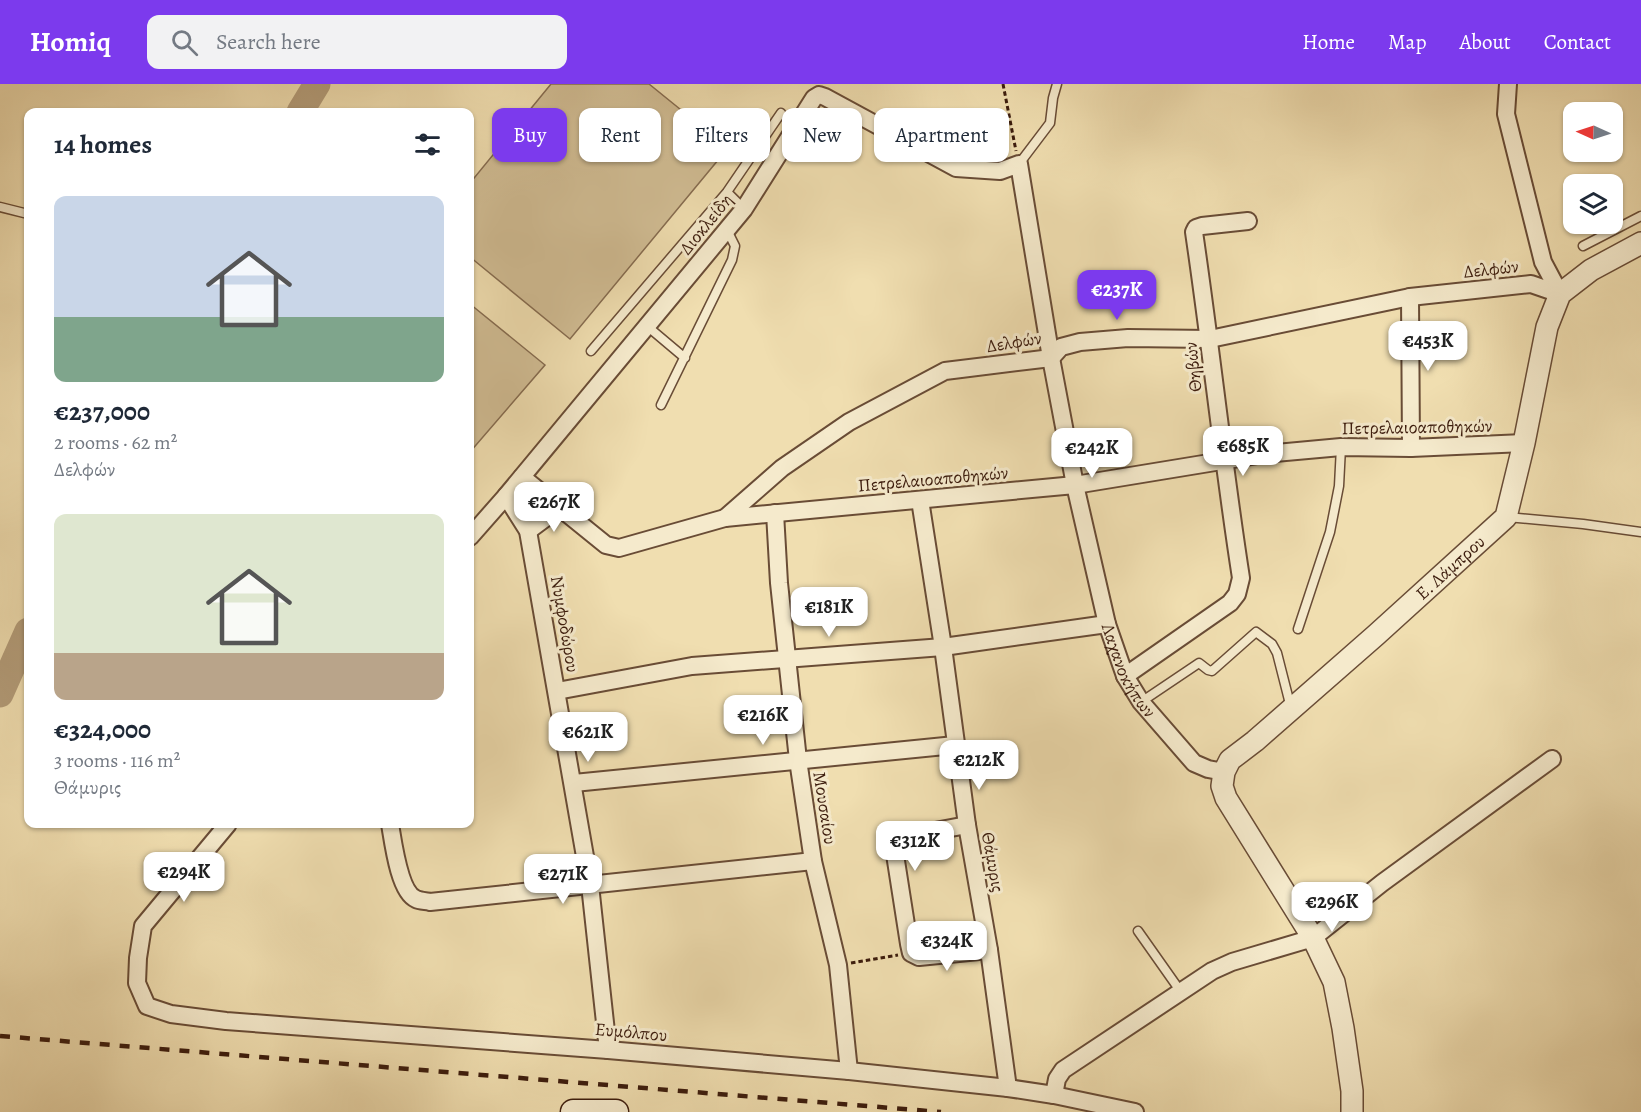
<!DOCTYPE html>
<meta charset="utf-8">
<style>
:root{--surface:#fff;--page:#f2f2f3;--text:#1f2937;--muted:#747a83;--accent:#7c3aed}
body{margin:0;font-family:Alegreya,serif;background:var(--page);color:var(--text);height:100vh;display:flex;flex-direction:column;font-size:22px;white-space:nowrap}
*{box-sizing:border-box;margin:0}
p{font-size:20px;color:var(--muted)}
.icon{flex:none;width:33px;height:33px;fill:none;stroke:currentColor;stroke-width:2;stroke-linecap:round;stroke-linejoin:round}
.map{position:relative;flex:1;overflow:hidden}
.panel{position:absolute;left:24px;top:24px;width:450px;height:720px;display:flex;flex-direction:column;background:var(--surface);border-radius:12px;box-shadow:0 2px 4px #0004}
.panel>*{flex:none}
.banner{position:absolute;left:492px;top:24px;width:570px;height:54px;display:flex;gap:12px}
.needle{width:39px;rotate:273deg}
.controls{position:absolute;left:1563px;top:18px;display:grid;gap:12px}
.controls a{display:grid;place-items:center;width:60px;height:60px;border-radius:12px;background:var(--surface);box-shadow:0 2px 4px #0004;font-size:30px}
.price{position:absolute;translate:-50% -51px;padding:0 14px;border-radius:12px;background:#fff;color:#222;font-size:20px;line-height:39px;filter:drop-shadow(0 2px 3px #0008)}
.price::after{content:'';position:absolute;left:50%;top:36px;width:18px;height:14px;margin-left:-9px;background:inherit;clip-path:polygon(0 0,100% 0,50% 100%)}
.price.active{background:var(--accent);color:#fff}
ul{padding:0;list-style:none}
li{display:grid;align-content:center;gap:12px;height:318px;padding:0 30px}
li span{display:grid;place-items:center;height:186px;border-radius:12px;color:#555}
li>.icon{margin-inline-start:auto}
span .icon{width:108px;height:108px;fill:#fffc;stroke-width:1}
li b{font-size:26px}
h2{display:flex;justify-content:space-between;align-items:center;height:72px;padding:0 30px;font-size:26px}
.chip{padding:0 21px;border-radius:12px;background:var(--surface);box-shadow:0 2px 4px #0004;font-size:21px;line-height:54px}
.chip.active{background:var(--accent);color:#fff}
header{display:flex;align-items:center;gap:36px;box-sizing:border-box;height:84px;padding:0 30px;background:var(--accent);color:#fff}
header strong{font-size:28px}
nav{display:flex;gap:33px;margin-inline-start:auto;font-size:21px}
.search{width:420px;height:54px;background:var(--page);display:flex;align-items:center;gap:15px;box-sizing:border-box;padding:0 21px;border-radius:12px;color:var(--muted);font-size:22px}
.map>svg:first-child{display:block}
.green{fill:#d1bd94;stroke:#866c50;stroke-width:1.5}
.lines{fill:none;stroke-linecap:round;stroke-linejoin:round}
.river{stroke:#b39c79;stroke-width:27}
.service-casing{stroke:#694c36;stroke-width:11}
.minor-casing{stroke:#694c36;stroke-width:20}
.tertiary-casing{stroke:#694c36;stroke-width:24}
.secondary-casing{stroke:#3c1c0d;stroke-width:27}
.path{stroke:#3c1c0d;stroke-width:3;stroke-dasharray:4.5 3;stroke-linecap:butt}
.service{stroke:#f5eacc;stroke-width:8}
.minor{stroke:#f5eacc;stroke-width:16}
.tertiary{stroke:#f5eacc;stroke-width:21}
.secondary{stroke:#f5eacc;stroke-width:24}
.rail{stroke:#3c1c0d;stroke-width:4.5;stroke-dasharray:10 10;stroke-linecap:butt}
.labels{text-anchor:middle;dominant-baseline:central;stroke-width:6;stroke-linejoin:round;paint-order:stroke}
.street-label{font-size:18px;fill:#3c1c0d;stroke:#f5eacc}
</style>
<header>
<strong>Homiq</strong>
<div class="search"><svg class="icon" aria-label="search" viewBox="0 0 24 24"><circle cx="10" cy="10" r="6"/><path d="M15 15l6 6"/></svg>Search here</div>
<nav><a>Home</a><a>Map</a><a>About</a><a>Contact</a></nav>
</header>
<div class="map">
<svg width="1641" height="1028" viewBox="0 0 1641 1028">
<rect width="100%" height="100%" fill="#f0deb0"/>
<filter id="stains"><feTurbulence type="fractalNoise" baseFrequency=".00333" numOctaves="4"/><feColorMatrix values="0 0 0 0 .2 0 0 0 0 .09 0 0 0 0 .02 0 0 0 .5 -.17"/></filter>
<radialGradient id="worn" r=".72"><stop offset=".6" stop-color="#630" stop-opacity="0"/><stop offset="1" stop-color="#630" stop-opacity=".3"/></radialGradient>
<!-- green -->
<path class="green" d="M551,0H649L728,64L570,255L470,173V99Z
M470,220L545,281L470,368Z"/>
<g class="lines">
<!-- river -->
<path class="river" d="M300,28L317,0
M0,610L28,547"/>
<defs>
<path id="service" d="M1019,80L1050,39L1053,14L1057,0
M727,108L744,125
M0,123L28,130
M1583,162L1641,132
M647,242L685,274
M591,267L727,108L781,29
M661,321L732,176L735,162L727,146
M1507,433L1583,440L1641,448
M1298,545L1330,448L1339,402L1341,363
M1141,618L1199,579L1208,586L1212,587L1256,548L1272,560L1277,569L1291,624
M1138,847L1181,908"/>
<g id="minor">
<path d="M1508,0L1506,30L1543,178L1560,210"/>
<path d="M1410,213L1411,364"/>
<path d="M522,393L606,461L619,464L725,434L1075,401L1264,370L1341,363L1411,364L1524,359"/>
<path d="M506,412L528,447L590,801L608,966"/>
<path d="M920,416L943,563L967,741L989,866L1008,1004"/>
<path d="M775,429L779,499L798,676L813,777L838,881L849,987"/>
<path d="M725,434L782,384L849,338L945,287L1051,274L1061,263L1080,258L1128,254L1210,255L1410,213L1531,200L1560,210"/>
<path d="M528,447L559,424"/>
<path id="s1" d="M470,453L506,412L744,125L814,14L819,11L825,13L956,84L1000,87L1019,80L1051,274L1075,401L1107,540L1125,592L1141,618L1194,679L1208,685L1224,688"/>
<path d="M1125,592L1230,519L1237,510L1241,494C1223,379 1211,263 1194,148L1196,144L1202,142L1248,137"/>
<path d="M557,607L692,582L943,563L1107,540"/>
<path d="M574,699L955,661"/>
<path d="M228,740L143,842L138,874L137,899L147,922L171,930L226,937L608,966L849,987L1008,1004L1054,1011L1135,1028"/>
<path d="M390,740C393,757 399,808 416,815C420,817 426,817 430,818L813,777"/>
<path d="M967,741L903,753L897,756L894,764L909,860L911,869L919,873L989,866"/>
<path d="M1054,1011L1057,995L1063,986L1212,887L1232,878L1313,854L1382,799L1552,675"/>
</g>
<g id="tertiary">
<path id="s2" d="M1352,1028V1007L1343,944L1334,898L1313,854L1226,714L1222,702L1224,688L1230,676L1255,657L1376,551L1506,433L1524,359L1547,243L1560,210L1591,186L1641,159"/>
</g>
<path id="secondary" d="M573,1028H616"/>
</defs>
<!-- service casing -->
<use href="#service" class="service-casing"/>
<!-- minor casing -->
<use href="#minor" class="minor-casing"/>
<!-- tertiary casing -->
<use href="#tertiary" class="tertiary-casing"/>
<!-- secondary casing -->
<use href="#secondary" class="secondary-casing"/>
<!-- path -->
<path class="path" d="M1003,0L1016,67
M851,879L898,871"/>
<!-- service -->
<use href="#service" class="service"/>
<!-- minor -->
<use href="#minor" class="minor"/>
<!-- tertiary -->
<use href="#tertiary" class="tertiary"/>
<!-- secondary -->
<use href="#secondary" class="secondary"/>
<!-- rail -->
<path class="rail" d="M0,952L941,1028"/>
</g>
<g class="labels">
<!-- street labels -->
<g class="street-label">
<text transform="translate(706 140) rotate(-51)">Διοκλείδη</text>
<text transform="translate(1491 185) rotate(-6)">Δελφών</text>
<text transform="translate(1014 258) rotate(-9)">Δελφών</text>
<text transform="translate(1193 283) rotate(-96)">Θηβών</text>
<text transform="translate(1417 343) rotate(-1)">Πετρελαιοαποθηκών</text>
<text transform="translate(933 395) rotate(-5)">Πετρελαιοαποθηκών</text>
<text stroke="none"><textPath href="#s2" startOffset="678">Ε. Λάμπρου</textPath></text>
<text transform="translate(565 540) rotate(80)">Νυμφοδώρου</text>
<text stroke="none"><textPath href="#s1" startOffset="1304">Λαχανοκήπων</textPath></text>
<text transform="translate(825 724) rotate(81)">Μουσαίου</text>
<text transform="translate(993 778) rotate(80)">Θάμυρις</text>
<text transform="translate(631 948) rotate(5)">Ευμόλπου</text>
</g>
</g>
<rect width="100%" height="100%" filter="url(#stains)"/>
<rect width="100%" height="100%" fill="url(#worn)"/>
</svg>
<div class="controls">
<a><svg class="needle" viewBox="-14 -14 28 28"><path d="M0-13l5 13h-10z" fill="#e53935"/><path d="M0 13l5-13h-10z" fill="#747a83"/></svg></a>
<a><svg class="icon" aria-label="layers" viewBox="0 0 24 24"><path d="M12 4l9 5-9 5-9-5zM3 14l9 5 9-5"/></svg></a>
</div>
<b class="price active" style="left:1117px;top:237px">€237K</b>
<b class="price" style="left:1428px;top:288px">€453K</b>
<b class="price" style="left:1243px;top:393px">€685K</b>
<b class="price" style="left:1092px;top:395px">€242K</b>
<b class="price" style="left:554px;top:449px">€267K</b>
<b class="price" style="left:829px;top:554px">€181K</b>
<b class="price" style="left:763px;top:662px">€216K</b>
<b class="price" style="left:588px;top:679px">€621K</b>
<b class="price" style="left:979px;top:707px">€212K</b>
<b class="price" style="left:915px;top:788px">€312K</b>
<b class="price" style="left:184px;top:819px">€294K</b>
<b class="price" style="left:563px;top:821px">€271K</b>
<b class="price" style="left:1332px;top:849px">€296K</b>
<b class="price" style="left:947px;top:888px">€324K</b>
<div class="banner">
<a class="chip active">Buy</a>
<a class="chip">Rent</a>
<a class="chip">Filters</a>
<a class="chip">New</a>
<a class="chip">Apartment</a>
</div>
<section class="panel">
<h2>14 homes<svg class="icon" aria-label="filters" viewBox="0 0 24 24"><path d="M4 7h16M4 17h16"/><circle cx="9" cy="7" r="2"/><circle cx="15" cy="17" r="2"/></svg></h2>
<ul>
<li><span style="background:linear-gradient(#c9d6e8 65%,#7fa58c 0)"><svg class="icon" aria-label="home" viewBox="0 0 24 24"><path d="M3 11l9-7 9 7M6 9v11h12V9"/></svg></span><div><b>€237,000</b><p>2 rooms · 62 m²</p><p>Δελφών</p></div></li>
<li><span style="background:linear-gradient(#dfe7d0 75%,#b9a48a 0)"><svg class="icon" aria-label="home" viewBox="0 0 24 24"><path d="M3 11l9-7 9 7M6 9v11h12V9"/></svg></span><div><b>€324,000</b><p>3 rooms · 116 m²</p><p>Θάμυρις</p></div></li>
</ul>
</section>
</div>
